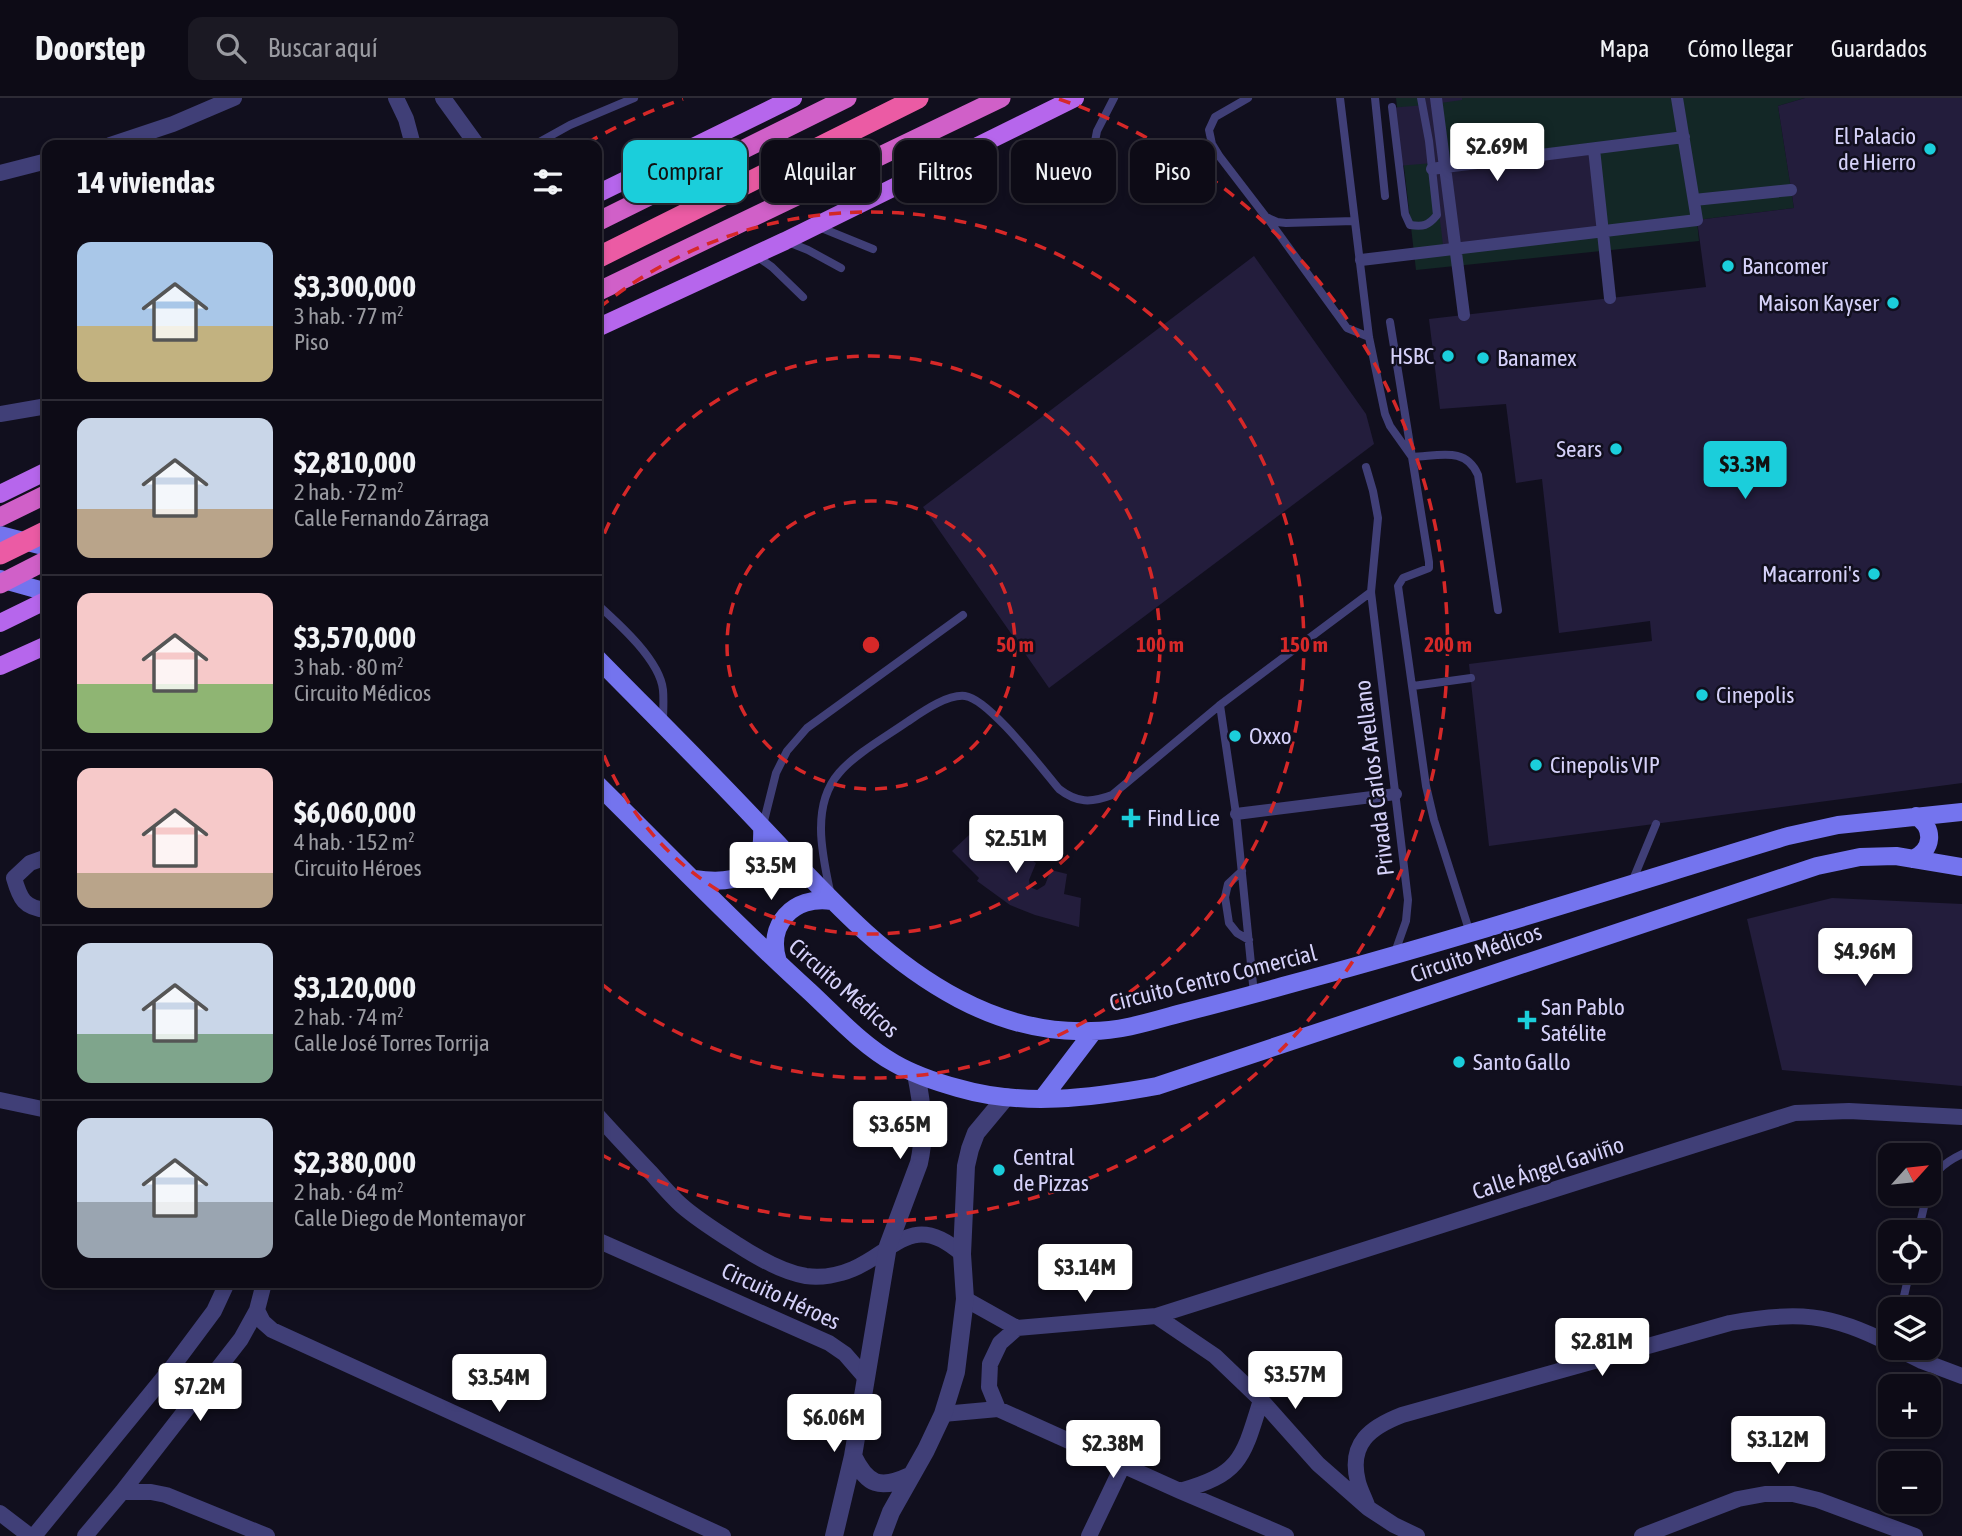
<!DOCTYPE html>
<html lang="es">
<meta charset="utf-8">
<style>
:root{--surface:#0d0b16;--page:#1b1923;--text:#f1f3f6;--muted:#9a9ba1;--line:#2d2b35;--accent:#1bcedb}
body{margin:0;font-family:"Asap Condensed",sans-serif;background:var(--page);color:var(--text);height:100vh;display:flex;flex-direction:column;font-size:26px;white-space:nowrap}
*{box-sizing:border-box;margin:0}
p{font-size:23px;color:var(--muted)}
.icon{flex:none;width:38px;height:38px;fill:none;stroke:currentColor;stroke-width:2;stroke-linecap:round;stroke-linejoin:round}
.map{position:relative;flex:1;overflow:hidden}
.drawer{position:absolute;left:42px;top:42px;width:560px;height:1148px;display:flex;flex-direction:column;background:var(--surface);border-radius:14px;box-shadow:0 4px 10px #0003,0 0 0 2px var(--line)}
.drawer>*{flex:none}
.top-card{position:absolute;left:623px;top:42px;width:665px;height:63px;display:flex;gap:14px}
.needle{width:46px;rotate:63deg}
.controls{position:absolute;left:1878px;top:1045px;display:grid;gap:14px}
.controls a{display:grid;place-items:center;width:63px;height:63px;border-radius:14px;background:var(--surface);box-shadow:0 4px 10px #0003,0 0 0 2px var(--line);font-size:35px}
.price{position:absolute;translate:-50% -60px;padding:0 16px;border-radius:7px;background:#fff;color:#222;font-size:23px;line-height:46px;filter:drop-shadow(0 2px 4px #0008)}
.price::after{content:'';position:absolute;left:50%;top:42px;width:21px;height:16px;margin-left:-10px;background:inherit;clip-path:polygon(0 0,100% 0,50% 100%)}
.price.current{background:var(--accent);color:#111}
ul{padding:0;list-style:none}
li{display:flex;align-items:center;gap:21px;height:175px;padding:0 35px}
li+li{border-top:2px solid var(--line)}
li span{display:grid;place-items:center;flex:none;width:196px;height:140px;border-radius:14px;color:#555}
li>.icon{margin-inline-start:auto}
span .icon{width:84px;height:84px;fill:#fffc;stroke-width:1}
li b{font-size:30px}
h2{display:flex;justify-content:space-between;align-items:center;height:84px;padding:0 35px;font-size:30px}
.pill{padding:0 24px;border-radius:14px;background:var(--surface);box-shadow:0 4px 10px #0003,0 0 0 2px var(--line);font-size:24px;line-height:63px}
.pill.current{background:var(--accent);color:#111}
header{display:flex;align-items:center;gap:42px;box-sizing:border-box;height:98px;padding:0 35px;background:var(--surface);border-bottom:2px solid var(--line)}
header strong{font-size:33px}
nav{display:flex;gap:38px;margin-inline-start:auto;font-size:24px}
.search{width:490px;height:63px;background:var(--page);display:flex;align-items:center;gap:18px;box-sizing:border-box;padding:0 24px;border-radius:14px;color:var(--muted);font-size:26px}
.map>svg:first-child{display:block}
.green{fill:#132726}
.building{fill:#231d3c}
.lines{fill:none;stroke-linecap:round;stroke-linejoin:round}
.service{stroke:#403f77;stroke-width:8}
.pedestrian{stroke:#403f77;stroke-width:12}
.minor{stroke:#403f77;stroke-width:16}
.tertiary{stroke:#403f77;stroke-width:18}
.secondary{stroke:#7474ee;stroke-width:18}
.primary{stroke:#b666ec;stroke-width:18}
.trunk{stroke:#d060c8;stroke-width:19}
.motorway{stroke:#eb5ba4;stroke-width:21}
.trunk-bridge{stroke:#d060c8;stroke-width:19}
.motorway-bridge{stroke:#eb5ba4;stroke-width:21}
.ring{fill:none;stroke:#d62828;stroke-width:3.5;stroke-dasharray:12 9}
.poi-dot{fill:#1bcedb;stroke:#110f1e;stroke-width:2.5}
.labels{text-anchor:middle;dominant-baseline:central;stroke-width:5;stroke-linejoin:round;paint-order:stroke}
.poi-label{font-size:23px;fill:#d5d1f9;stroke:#110f1e;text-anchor:start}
.street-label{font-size:23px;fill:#d5d1f9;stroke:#110f1e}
.centre{fill:#d62828;stroke:#110f1e;stroke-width:3.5}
.ring-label{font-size:21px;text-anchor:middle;font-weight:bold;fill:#d62828;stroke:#110f1e;stroke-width:5;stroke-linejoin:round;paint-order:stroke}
</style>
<header>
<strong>Doorstep</strong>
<div class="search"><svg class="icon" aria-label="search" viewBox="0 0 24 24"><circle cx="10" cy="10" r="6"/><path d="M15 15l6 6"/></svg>Buscar aquí</div>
<nav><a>Mapa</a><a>Cómo llegar</a><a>Guardados</a></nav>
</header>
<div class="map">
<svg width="1962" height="1438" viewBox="0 0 1962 1438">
<rect width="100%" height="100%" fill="#110f1e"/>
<!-- green -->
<path class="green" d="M1396,0H1805L1778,8L1794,110L1697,122L1699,143L1416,172Z"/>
<!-- building -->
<path class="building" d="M1425,0H1462V2L1440,5L1449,63L1591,49L1600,129L1443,147L1433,65L1397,68L1389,10L1426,7Z
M1805,0H1962V685L1489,748L1469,566L1652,543L1650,523L1559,535L1542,381L1516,385L1506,306L1440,311L1429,221L1706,189L1697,122L1794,110L1778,8Z
M1254,158L1366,316L1374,346L1049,590L923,409Z
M984,723L1002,740L1017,726L1024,725L1026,732L1012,748L1036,765L1029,782L1030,789L1037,792L1045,787L1051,772L1067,776L1064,796L1081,800L1079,829L1035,817L1010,807L977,783L979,780L952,753Z
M1832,800L1962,806V988L1782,972L1747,821Z"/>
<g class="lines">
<!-- service -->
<path class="service" d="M1248,0L1215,19L1209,32L1212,46L1220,59L1266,119L1277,124L1286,125L1354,123
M1340,0L1369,239L1385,316L1390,328L1412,359L1429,464V470L1403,480L1398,488L1426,688L1434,722L1470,835
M1375,0L1385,98
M1392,9L1405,116L1410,127C1423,129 1428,128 1437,117L1429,43L1421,0
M534,47L570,27L634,0
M1092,59L1097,33L1114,0
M1268,121L1347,230L1369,239
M819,129L873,151
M788,144L808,152L841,170
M755,157L772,169L803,199
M1390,224L1412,359C1439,358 1466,348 1478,377L1498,512
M1366,369L1373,393L1378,420L1371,494L1408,802L1406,823L1394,857
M597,506C618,525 660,562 663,592C664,602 663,614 663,625
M1413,588L1471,580
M1220,607L1236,716L1254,896
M763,727L776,675L787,653L807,630L963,517
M1242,773L1228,786L1225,799L1229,825L1237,835L1249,842
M1632,784L1656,726
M830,793C822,756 811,707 839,675C855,656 887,638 907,624C922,614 947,596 965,598C989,601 1042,671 1059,691C1077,705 1091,705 1112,697L1220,607L1371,494
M1928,1091C1932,1073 1947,1063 1962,1056
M1918,1134L1927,1096
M1901,1211L1910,1172"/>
<!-- pedestrian -->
<path class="pedestrian" d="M1436,0L1445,69L1684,39
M1594,51L1610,200
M1432,71L1445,69L1464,217
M1694,102L1791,92
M1361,162L1697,122L1677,0
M1236,716L1396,696"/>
<!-- minor -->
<path class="minor" d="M396,0L406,21L413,47
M443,0L477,47
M110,47L173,26L234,0
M0,75L47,63
M0,316L47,308
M47,759L30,765L14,780C20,801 24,810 47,812
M0,1002L47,1012
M597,1017C615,1037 633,1056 652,1076C661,1086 671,1098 681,1107C698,1122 719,1135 738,1147C758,1160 782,1174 806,1178C821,1180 839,1177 853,1171C896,1152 913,1113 962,1156
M597,1142L829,1245L845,1256L865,1279
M965,1201L1017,1230L1156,1218L1795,1015L1849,1013L1962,1019
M257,1212L263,1224L272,1232L723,1438
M1156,1218L1215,1258L1261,1302L1318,1366L1368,1410L1394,1427L1417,1438
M1896,1250L1922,1263L1962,1278
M998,1311L989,1289L990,1266L1000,1245L1017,1230
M943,1316L998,1311L1180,1393L1286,1438
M1180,1393C1241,1376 1243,1360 1261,1302
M122,1394H151L166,1397L267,1438
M1368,1410C1365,1401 1360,1392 1358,1384C1348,1345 1371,1329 1402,1317L1730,1225C1795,1213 1831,1215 1890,1246
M0,1415L30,1438
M34,1438L173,1268L214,1213L227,1185
M85,1438L122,1394L241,1241L257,1212L264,1185
M1089,1438L1123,1367
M1642,1438L1738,1401L1765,1396H1793L1818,1402L1915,1438"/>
<!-- tertiary -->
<path class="tertiary" d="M853,1358C867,1387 880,1392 910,1378
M834,1438L853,1358L888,1148L919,1065C926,1034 922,1006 916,976
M882,1438L891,1414L926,1352L943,1316L956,1274L965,1201L962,1156L966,1068L970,1051L976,1035L1006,999"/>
<!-- secondary -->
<path class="secondary" d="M0,437L47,449
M0,481L47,494
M597,560C653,617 710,673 764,731C824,794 881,860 959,901C999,922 1045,935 1091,933C1120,933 1149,924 1178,916C1213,907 1248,898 1283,888C1453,843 1620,789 1788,738L1838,727L1962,714
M597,686C667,755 736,827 809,893C836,918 862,947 894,965C913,976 936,984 958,990C1023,1009 1092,1000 1157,988L1817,768L1860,759L1896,758L1962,769
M1913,761C1933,752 1935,730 1916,718
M694,781C736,787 765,779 762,729
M778,864C766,827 793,797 832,803
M1042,1001L1093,934"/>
<!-- primary -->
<path class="primary" d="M597,96L793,0
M597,230L785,143L1075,0
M0,396L47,373
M0,525L47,502
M0,568L47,547"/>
<!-- trunk -->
<path class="trunk" d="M597,124L847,0
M597,194L1001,0
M0,419L47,396"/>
<!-- motorway -->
<path class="motorway" d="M597,160L918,0"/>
<!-- trunk-bridge -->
<path class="trunk-bridge" d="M0,486L47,462"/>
<!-- motorway-bridge -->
<path class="motorway-bridge" d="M0,456L47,433"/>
</g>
<!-- distance rings -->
<g class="ring">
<circle cx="871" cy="547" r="144"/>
<path d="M597 455A289 289 0 1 1 597 639"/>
<path d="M599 210A433 433 0 1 1 599 884"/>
<path d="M587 45A577 577 0 0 1 683 1M1059 1A577 577 0 1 1 600 1056"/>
</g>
<!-- markers -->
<g class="poi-dot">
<circle cx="1930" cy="51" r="7"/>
<circle cx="1728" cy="168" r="7"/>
<circle cx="1893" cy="205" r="7"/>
<circle cx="1448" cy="258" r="7"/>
<circle cx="1483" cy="260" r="7"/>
<circle cx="1616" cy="351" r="7"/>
<circle cx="1874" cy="476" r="7"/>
<circle cx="1702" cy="597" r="7"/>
<circle cx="1235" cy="638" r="7"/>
<circle cx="1536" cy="667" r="7"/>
<path d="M1127.5 709.5h7v7h7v7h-7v7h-7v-7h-7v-7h7z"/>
<path d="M1523.5 911.5h7v7h7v7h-7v7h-7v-7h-7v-7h7z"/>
<circle cx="1459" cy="964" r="7"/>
<circle cx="999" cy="1072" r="7"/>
</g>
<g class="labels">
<!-- poi labels -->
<g class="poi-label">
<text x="1916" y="38" text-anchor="end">El Palacio<tspan x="1916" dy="26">de Hierro</tspan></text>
<text x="1742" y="168">Bancomer</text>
<text x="1879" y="205" text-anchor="end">Maison Kayser</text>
<text x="1434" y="258" text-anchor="end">HSBC</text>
<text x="1497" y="260">Banamex</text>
<text x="1602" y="351" text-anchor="end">Sears</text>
<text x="1860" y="476" text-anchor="end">Macarroni's</text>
<text x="1716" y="597">Cinepolis</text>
<text x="1249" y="638">Oxxo</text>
<text x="1550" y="667">Cinepolis VIP</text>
<text x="1147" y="720">Find Lice</text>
<text x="1541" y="909">San Pablo<tspan x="1541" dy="26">Satélite</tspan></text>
<text x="1473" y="964">Santo Gallo</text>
<text x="1013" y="1059">Central<tspan x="1013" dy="26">de Pizzas</tspan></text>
</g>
<!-- street labels -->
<g class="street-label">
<text transform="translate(1374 680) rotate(-97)">Privada Carlos Arellano</text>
<text transform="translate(1476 855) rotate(-19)">Circuito Médicos</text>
<text transform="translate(1213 880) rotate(-14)">Circuito Centro Comercial</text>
<text transform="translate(844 890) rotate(41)">Circuito Médicos</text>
<text transform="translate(1548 1070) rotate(-18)">Calle Ángel Gaviño</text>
<text transform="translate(781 1198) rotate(25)">Circuito Héroes</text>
</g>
</g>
<circle cx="871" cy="547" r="10" class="centre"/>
<g class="ring-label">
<text x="1015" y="554">50 m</text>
<text x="1160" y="554">100 m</text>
<text x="1304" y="554">150 m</text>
<text x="1448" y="554">200 m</text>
</g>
</svg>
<div class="controls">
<a><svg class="needle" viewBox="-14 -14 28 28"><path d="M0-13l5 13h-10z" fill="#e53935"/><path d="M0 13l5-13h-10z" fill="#9a9ba1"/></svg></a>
<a><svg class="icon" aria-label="locate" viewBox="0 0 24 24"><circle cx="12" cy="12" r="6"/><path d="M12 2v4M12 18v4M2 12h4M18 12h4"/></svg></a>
<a><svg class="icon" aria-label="layers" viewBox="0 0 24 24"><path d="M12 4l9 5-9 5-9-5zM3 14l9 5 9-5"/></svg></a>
<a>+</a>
<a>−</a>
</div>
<b class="price" style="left:1497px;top:85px">$2.69M</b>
<b class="price current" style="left:1745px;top:403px">$3.3M</b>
<b class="price" style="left:1016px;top:777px">$2.51M</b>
<b class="price" style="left:771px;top:804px">$3.5M</b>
<b class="price" style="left:1865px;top:890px">$4.96M</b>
<b class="price" style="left:900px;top:1063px">$3.65M</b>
<b class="price" style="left:1085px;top:1206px">$3.14M</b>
<b class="price" style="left:1602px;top:1280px">$2.81M</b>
<b class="price" style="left:1295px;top:1313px">$3.57M</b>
<b class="price" style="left:499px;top:1316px">$3.54M</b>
<b class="price" style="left:200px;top:1325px">$7.2M</b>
<b class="price" style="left:834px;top:1356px">$6.06M</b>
<b class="price" style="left:1778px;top:1378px">$3.12M</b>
<b class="price" style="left:1113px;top:1382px">$2.38M</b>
<div class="top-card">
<a class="pill current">Comprar</a>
<a class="pill">Alquilar</a>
<a class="pill">Filtros</a>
<a class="pill">Nuevo</a>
<a class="pill">Piso</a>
</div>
<section class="drawer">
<h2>14 viviendas<svg class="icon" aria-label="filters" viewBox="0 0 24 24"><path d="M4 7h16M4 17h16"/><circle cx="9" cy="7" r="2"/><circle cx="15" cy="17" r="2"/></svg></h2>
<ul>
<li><span style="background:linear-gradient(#a9c7e8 60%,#c2b280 0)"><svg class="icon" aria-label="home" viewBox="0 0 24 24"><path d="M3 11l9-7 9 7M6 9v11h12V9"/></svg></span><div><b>$3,300,000</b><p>3 hab. · 77 m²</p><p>Piso</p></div></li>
<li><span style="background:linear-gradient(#c9d6e8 65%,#b9a48a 0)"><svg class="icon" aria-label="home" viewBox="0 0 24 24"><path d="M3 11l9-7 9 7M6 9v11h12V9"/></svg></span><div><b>$2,810,000</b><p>2 hab. · 72 m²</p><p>Calle Fernando Zárraga</p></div></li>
<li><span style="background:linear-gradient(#f6c9c9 65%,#8fb573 0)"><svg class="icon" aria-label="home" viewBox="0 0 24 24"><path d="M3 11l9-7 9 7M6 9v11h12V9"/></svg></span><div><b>$3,570,000</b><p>3 hab. · 80 m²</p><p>Circuito Médicos</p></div></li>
<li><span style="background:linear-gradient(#f6c9c9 75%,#b9a48a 0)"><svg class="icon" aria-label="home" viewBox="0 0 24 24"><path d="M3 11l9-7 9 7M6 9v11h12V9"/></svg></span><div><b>$6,060,000</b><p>4 hab. · 152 m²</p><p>Circuito Héroes</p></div></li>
<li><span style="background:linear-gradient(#c9d6e8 65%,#7fa58c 0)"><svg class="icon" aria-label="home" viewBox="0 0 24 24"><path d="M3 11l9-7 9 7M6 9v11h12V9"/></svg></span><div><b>$3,120,000</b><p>2 hab. · 74 m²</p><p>Calle José Torres Torrija</p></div></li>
<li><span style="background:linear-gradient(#c9d6e8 60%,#9aa5b1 0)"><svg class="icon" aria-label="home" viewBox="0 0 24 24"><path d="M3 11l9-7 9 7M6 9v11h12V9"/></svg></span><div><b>$2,380,000</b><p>2 hab. · 64 m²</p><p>Calle Diego de Montemayor</p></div></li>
</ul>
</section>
</div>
